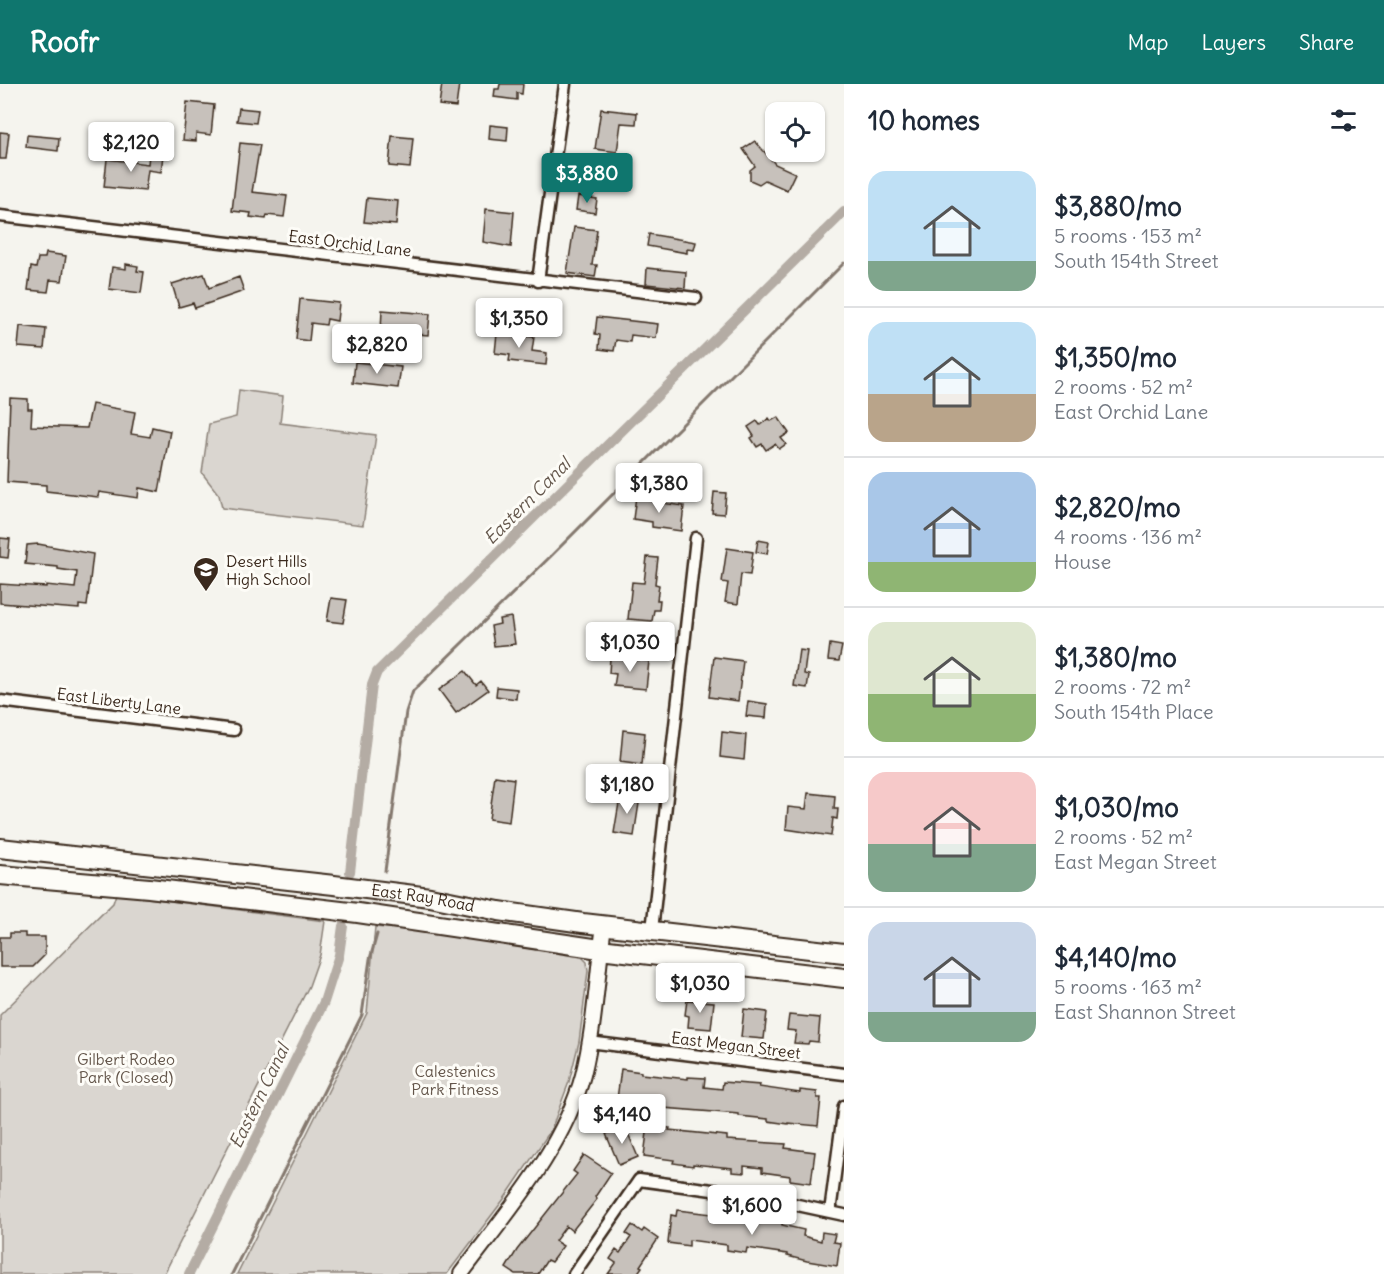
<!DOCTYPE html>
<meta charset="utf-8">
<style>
:root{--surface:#fff;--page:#f2f2f3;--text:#1f2937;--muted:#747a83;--line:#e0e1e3;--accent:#0f766e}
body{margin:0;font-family:Delius,sans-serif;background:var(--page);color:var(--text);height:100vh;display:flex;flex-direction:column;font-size:22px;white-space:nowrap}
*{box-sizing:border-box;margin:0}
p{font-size:20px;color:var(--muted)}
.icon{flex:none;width:33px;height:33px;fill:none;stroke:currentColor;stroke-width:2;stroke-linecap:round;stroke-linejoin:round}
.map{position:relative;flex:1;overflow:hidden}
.panel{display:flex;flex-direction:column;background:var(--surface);width:540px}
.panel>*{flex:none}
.controls{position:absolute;left:765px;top:18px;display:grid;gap:12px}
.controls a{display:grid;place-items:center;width:60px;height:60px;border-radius:12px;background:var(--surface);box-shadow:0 2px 4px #0004;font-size:30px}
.price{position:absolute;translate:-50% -51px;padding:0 14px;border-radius:6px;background:#fff;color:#222;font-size:20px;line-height:39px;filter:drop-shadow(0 2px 3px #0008)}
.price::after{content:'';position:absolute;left:50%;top:36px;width:18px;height:14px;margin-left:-9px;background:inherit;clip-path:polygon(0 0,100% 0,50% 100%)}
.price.active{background:var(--accent);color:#fff}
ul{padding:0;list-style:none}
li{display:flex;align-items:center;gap:18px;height:150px;padding:0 24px}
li+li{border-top:2px solid var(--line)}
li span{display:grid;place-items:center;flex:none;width:168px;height:120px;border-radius:18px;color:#555}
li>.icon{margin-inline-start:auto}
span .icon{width:72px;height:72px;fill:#fffc;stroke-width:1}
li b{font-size:26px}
h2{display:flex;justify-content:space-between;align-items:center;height:72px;padding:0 24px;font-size:26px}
header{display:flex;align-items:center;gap:36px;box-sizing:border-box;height:84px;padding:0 30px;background:var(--accent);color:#fff}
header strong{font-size:28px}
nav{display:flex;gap:33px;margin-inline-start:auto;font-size:21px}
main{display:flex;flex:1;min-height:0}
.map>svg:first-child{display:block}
.green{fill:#dad6d0;stroke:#8a8077;stroke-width:1.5}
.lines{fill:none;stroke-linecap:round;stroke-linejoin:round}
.stream{stroke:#84786e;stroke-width:3}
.canal{stroke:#b4aca4;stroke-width:10}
.building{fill:#c7c1bb;stroke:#3b2a1e;stroke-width:1.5}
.minor-casing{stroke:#3b2a1e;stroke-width:15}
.tertiary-casing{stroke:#3b2a1e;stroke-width:18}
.primary-casing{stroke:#3b2a1e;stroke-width:22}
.minor{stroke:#fdfcf7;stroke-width:10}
.tertiary{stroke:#fdfcf7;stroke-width:14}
.primary{stroke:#fdfcf7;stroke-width:18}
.labels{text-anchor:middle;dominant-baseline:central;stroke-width:6;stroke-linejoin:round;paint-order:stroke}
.street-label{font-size:16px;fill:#3b2a1e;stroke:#fdfcf7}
.poi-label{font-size:16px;fill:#3b2a1e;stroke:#fdfcf7;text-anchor:start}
.park-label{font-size:16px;fill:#63554a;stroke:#fdfcf7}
.water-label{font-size:18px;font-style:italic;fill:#65584d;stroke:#fdfcf7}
</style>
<header>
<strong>Roofr</strong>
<nav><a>Map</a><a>Layers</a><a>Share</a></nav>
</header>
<main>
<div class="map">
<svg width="844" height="1190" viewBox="0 0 844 1190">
<rect width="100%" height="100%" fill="#f5f4ee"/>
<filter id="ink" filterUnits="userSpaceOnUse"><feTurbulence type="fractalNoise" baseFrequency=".0167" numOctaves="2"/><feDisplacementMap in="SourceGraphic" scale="12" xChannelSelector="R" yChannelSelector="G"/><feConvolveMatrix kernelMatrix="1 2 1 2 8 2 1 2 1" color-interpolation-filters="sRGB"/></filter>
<g filter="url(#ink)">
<!-- green -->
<path class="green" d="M239,306L283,312L280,339L376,351L363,441L222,424L219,411L202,389L209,340L236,333Z
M116,810L325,837L320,871L309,902L164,1190H0V931L113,819Z
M375,843L420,847L582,873L587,878L588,887L579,958L569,998L551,1046L504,1115L447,1190H237L367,929Z"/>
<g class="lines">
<!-- stream -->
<path class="stream" d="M385,787L406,628L413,607L552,471L844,179
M232,1190L362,931L370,875L377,850"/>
<!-- canal -->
<path class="canal" d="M350,788L372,601L377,588L844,128
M189,1190L324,918L339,871L343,842"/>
</g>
<!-- building -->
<path class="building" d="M442,0H459L456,23L439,21Z
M500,0H523L522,10L517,9V16L494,13L495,5H499Z
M187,18L214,21L211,51L196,49V57L183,56Z
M239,24L258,26L256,39L237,37Z
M601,25L637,29L636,40L621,39L617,68L595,65Z
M490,41L508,43L507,57L489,55Z
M0,48L9,49L6,75H0Z
M27,51L59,54L58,67L26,63Z
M392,52L413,54L410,84L389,82Z
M755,57L775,80L795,89L787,106L765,96L759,100L750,96V86L755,82L743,65Z
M240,59L260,61L252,108L287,112L284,133L267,131L266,135L250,133L251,129L232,127Z
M149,70L163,71L161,88L148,86L145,107L104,103L107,75L148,80Z
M578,112L597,115L595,129L576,126Z
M367,114L398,117L396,141L364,138Z
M486,125L514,128L511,163L483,158Z
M574,143L597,146L592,181H597L595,193L567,189Z
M649,150L696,158L694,166L687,165V169L647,162Z
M46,169L66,172L62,197L50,196L48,208L28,206L31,183L36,184L38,174H45Z
M126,180L138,182L137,187L144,188L141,209L109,205L112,183L126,185Z
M647,184L686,188L685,204L646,200Z
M204,190L209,204L239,193L244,207L195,224L193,219L179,223L172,200Z
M300,215L339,219L337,237L327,235L326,241L311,239L309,257L296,255Z
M382,226L430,230L428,251L381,247Z
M597,233L658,240L656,254L631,251L630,258L616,256L614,267L599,265L600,251L595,250Z
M20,242L46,245L44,265L18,263Z
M497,249L534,253L532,267L547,269L546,281L509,277L510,271L495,269Z
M355,278L401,283L398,304L353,299Z
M10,314L28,315V325H32L31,342L87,344L92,320L135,328L131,350L150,353L152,343L170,347L159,408L139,404L138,414L99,408L98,413L46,407V401L7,398Z
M778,333L789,349L781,354L786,360L779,365L775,360L766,366L762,360L757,363L751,354L754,352L748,343L757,337L760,341L769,334L771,337Z
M714,408L726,409L724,430L712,429Z
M636,412L655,415L654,418L684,422L681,447L652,443V438L633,435Z
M0,454L10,455L8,474L0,473Z
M758,456L769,458L767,470L756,468Z
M38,460L93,470L87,522L79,521V525L0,519V500L46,503V501L75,504L77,488L58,485V483L25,480L27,461Z
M727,464L753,468L750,491L741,490L738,520L725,518L728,499L722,498Z
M647,473L658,474L655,500L659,501L657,516H660L659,526H654L652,537L628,535L632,498L644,499Z
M331,514L347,516L343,539L327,537Z
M511,533L515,560L494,562L491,542L500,540L499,535Z
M830,560L842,562L839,577L828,576Z
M799,566L807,567L804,590L809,591L807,604L794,602Z
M610,573L649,577L646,605L614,602L616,590L609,589Z
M714,573L743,577L738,617L709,613Z
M465,587L476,601L481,597L488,606L456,629L439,606Z
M497,603L517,605L516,615L496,612Z
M748,617L767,620L766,634L746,632Z
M623,646L645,649L642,681L620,678Z
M722,648L746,651L744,676L720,673Z
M495,692L514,695L509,738L489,735Z
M621,707L634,709L633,718L639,719L634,752L614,749Z
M808,709L835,712L834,725H838L837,735L833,734L831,752L786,745L788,723L806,725Z
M10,849H25V853H45V871L33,883H0V853H10Z
M687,916L714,918L711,945L688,943L689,932L685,931Z
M744,925L767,928L764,955L741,953Z
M789,931L820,934L818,958L809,957L808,960L794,959L796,947L787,946Z
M621,985L641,988V990L688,995V993L705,994L704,1003L722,1005L723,998L760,1001L759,1003L800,1009V1006L817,1008V1014H821L818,1042L788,1039V1040L768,1037V1035L739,1032V1030L650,1023L651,1019L617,1015Z
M648,1041L670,1044L669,1046L727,1052V1056L786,1060L785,1064L815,1068L811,1099L790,1096V1092L762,1088V1084L744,1082V1089L732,1088V1084L693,1080V1082L673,1079L674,1076L644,1072Z
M625,1042L638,1073L619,1081L606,1050Z
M584,1071L611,1089L595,1113L597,1115L572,1147L566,1142L555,1157L563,1162L551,1178L547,1176L538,1190H515L506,1184L517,1166L577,1090L573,1087Z
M677,1126L782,1138V1141L804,1146L803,1152L821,1157L822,1148L835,1150L833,1158L840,1159L837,1182L807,1177L787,1172V1170L747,1164L746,1169L727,1166V1161L689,1156V1162L668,1159L671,1131L676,1132Z
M632,1141L642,1148L644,1145L658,1155L640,1182L642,1183L637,1190H608L616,1179L610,1175L616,1166L620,1169L631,1153L626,1150Z"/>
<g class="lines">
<defs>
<path id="minor" d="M0,132L696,214
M538,197L565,0
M0,617L234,646
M652,846L696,454
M589,958L844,990
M830,1128L844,1022
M574,1190L639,1096L756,1112L844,1131"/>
<path id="tertiary" d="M461,1190C506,1129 563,1066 583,991C595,943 597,891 604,841"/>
<g id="primary">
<path id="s1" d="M0,764L334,801L430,813L499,827L583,839L844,869"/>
<path d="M0,791L149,804L358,829L600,865L844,894"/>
</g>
</defs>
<!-- minor casing -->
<use href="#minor" class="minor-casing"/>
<!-- tertiary casing -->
<use href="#tertiary" class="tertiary-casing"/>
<!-- primary casing -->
<use href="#primary" class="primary-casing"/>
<!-- minor -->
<use href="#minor" class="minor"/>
<!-- tertiary -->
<use href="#tertiary" class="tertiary"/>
<!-- primary -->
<use href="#primary" class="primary"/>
</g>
</g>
<!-- icons -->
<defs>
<symbol id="school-pin" viewBox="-11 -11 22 30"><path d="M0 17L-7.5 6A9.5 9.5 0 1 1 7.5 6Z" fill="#3b2a1e" stroke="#fdfcf7"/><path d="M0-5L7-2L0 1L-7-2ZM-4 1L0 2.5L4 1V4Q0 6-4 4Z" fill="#fff"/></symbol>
</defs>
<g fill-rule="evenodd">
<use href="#school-pin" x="191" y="471" width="30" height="40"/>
</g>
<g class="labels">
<!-- street labels -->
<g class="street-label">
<text transform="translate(350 159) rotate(7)">East Orchid Lane</text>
<text transform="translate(119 617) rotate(7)">East Liberty Lane</text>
<text stroke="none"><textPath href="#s1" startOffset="426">East Ray Road</textPath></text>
<text transform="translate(736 961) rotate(7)">East Megan Street</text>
</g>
<!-- poi labels -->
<g class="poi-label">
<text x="226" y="477">Desert Hills<tspan x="226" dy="18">High School</tspan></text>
</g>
<!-- park labels -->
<g class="park-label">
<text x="126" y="975">Gilbert Rodeo<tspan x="126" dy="18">Park (Closed)</tspan></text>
<text x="455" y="987">Calestenics<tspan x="455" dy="18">Park Fitness</tspan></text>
</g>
<!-- water labels -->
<g class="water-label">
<text transform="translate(527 417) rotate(-45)">Eastern Canal</text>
<text transform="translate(259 1012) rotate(-64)">Eastern Canal</text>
</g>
</g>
</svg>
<div class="controls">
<a><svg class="icon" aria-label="locate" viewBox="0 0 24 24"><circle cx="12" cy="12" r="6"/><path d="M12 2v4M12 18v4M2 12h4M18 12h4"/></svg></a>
</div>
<b class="price" style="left:131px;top:89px">$2,120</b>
<b class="price active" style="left:587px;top:120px">$3,880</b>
<b class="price" style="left:519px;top:265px">$1,350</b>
<b class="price" style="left:377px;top:291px">$2,820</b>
<b class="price" style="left:659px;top:430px">$1,380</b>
<b class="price" style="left:630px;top:589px">$1,030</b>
<b class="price" style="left:627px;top:731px">$1,180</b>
<b class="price" style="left:700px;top:930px">$1,030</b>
<b class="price" style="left:622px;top:1061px">$4,140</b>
<b class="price" style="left:752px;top:1152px">$1,600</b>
</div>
<section class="panel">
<h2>10 homes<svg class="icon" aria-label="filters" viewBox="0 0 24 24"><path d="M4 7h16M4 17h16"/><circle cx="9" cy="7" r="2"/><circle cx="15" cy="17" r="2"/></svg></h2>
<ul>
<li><span style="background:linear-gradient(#bfe0f5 75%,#7fa58c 0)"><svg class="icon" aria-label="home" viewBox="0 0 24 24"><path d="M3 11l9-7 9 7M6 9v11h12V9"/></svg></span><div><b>$3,880/mo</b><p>5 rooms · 153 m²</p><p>South 154th Street</p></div></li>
<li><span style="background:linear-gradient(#bfe0f5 60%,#b9a48a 0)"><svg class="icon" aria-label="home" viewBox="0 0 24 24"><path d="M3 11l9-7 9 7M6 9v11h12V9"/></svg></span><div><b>$1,350/mo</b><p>2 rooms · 52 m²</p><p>East Orchid Lane</p></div></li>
<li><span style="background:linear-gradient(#a9c7e8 75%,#8fb573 0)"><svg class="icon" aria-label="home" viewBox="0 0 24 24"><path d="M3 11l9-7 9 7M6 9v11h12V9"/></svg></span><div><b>$2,820/mo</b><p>4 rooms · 136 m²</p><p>House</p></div></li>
<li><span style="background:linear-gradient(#dfe7d0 60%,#8fb573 0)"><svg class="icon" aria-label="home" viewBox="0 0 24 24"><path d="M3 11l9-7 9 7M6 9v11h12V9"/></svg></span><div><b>$1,380/mo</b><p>2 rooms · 72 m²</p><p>South 154th Place</p></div></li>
<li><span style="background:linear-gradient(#f6c9c9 60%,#7fa58c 0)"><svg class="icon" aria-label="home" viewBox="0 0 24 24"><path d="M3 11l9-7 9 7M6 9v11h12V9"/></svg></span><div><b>$1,030/mo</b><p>2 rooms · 52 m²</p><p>East Megan Street</p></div></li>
<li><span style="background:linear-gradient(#c9d6e8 75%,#7fa58c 0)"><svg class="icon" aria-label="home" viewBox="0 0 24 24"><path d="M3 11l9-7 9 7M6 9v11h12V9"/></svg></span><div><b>$4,140/mo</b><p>5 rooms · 163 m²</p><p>East Shannon Street</p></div></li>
</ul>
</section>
</main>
